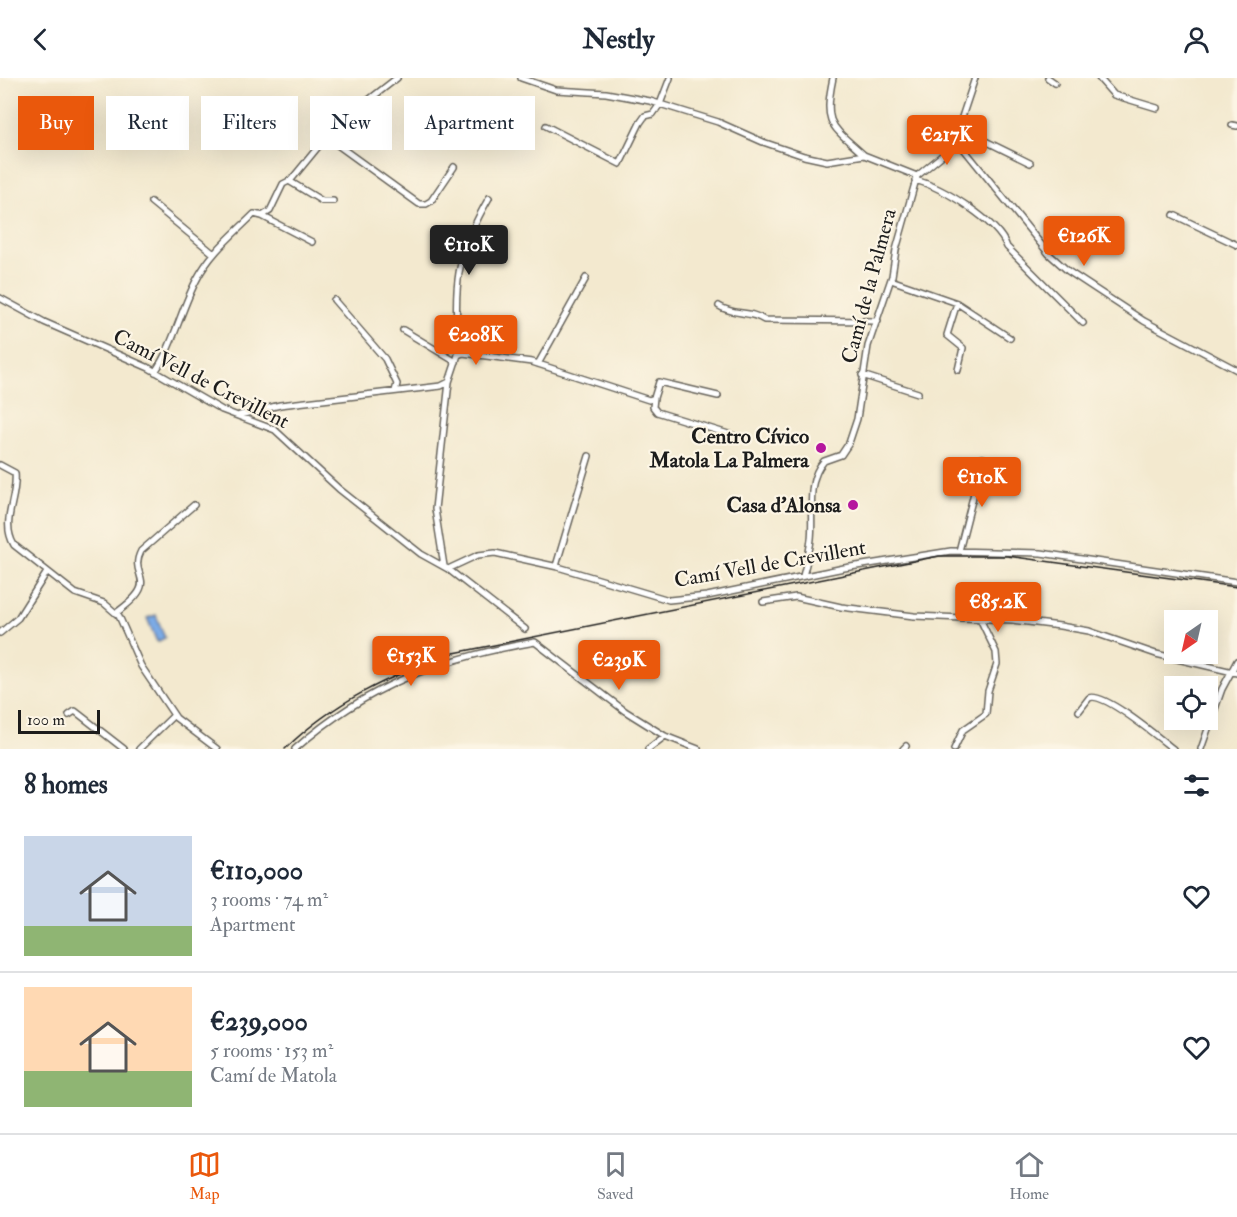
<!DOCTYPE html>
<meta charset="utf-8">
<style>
:root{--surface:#fff;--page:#f6f6f7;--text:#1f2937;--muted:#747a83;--line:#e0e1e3;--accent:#ea580c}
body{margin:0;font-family:"IM FELL Double Pica",serif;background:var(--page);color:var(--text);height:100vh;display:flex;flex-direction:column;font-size:22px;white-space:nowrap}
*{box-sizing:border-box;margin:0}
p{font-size:20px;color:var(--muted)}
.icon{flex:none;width:33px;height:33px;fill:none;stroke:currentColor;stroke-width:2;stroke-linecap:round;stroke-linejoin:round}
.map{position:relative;height:671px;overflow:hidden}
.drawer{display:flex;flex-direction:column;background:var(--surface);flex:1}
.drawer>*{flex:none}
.guide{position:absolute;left:18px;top:18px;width:600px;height:54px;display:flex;gap:12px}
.needle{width:39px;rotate:214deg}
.fabs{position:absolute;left:1164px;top:532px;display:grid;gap:12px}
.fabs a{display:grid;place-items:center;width:54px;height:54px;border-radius:0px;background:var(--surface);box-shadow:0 6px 24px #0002;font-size:30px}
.scale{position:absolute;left:18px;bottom:15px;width:82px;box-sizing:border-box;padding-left:6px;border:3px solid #1c1c1c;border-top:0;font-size:16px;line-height:21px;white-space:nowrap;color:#1c1c1c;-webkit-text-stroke:4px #fcf5e5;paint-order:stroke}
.price{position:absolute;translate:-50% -51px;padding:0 14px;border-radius:6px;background:var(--accent);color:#fff;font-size:20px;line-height:39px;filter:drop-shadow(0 2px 3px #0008)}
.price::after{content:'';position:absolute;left:50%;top:36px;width:18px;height:14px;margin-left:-9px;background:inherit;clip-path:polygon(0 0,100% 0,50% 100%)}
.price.current{background:#222;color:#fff}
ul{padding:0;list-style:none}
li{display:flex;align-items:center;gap:18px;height:150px;padding:0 24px}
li+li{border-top:2px solid var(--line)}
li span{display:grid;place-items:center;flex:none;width:168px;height:120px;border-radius:0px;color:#555}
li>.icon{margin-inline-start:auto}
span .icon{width:72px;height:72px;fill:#fffc;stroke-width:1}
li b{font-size:26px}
h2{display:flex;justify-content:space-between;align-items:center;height:72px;padding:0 24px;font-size:26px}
.tag{padding:0 21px;border-radius:0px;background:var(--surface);box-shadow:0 6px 24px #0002;font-size:21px;line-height:54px}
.tag.current{background:var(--accent);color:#fff}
header{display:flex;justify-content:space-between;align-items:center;height:78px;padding:0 24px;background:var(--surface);font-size:27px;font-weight:800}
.tabs{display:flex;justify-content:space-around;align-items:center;height:84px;border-top:2px solid var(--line);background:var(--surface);font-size:16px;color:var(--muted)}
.tabs a{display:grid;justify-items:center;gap:3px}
.tabs .current{color:var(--accent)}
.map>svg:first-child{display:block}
.water{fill:#7caae5;stroke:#4c6380;stroke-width:1.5}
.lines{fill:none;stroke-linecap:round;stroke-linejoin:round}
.minor-casing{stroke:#67645b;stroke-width:8}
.minor{stroke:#fff;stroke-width:5}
.rail{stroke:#1c1c1c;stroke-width:1.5}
.poi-dot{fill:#b5179e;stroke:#fcf5e5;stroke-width:2}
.labels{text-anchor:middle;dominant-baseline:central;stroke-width:4.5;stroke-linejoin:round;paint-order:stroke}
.street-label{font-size:21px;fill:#1c1c1c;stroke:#fcf5e5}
.poi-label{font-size:21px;font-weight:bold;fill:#1c1c1c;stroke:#fcf5e5;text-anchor:end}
</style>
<header><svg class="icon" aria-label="back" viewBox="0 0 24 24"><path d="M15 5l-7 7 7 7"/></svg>Nestly<svg class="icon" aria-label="person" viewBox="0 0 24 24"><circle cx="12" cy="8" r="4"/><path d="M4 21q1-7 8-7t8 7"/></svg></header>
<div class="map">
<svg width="1237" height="671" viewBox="0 0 1237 671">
<rect width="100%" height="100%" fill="#fcf5e5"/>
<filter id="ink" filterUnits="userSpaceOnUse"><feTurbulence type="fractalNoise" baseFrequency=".0167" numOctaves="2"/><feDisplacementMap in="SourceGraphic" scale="12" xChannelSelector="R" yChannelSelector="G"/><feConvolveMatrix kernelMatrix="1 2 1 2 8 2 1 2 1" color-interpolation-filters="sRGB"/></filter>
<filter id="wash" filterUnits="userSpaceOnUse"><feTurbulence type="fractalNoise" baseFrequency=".008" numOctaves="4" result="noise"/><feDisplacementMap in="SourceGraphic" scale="24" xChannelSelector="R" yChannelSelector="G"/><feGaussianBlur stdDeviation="1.35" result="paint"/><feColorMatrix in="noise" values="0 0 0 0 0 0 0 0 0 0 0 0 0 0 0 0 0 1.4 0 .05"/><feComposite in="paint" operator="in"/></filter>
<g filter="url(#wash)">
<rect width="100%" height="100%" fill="#f3e9cf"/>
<!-- water -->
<path class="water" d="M156,537L165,560L157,564L147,540Z"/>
</g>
<g filter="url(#ink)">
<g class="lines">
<defs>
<path id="minor" d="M521,0L556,12L606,15L650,23L718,44L763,64L804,78L827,83L864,77L917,98
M833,0C823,47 831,47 864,77
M1048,0L1055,5
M1099,0L1114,17L1157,30
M1232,47L1237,48
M546,48L620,86L640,45L645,38L653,36L660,26L670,0
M959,50L1030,85
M955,60L1049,176L1068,193L1144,243L1237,292
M324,62L343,42L397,0
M915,102C942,109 998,143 1007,169L1083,245
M289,103L322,123H333
M151,124L214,176
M260,137L312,164
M1174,137L1237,167
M891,202L957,225L1010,260
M0,220L44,244L149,290L222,332L275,352L339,411L421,476L448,491L478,477L495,475L558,489L669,522L707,518L844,490L951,473L1041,475L1237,504
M334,222L385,281L397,306L395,313
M957,225L947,257L963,270L958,292
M719,228C734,238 750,232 764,242L878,243
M403,252L456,284
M458,277C455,207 453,182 489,120
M538,286L586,200
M155,294C174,266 181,231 197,201C211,174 233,157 254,136L262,138L270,133L283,106L291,102L323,63H332L419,126H426L431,123L454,89
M862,297L918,315
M654,320L653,329L657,334L738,359
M240,337L280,327L441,308L449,304L458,277L463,275L532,284L649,322L654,320L659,304L718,318
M0,387L15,395C18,421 0,443 14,467L75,515L104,525L119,538L141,588L176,640L217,671
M959,473L983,380
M444,488L435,431L449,304
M556,488L589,378
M448,491L525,551
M803,498C806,486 810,473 811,461C814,435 805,404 824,383L841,377L849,365L857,341L868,268L892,198L896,172L917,98L945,75L955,60L975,0
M763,524L796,519L841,529L914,538L1012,542L1060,548L1089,553L1156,576L1237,595
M116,535C164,501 127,500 141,473L194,427
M0,555L18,540L47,494
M1079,633L1089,620C1103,613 1159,660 1173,671
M69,637L75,633L124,671
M139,671L174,637
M295,671C367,607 441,580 535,564L625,633L665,658L698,671
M648,671L665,658
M903,671L906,668
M954,671L963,652L986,636L988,613L997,586L996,574L981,543
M1201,671L1222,611L1237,583"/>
</defs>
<!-- minor casing -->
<use href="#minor" class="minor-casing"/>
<!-- minor -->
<use href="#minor" class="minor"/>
<!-- rail -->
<path class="rail" d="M285,671C333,624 391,597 454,575L939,478H1007L1237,509"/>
</g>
</g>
<!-- markers -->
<g class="poi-dot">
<circle cx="821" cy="370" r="6"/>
<circle cx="853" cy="427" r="6"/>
</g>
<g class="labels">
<!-- street labels -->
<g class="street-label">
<text transform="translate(869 208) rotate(-75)">Camí de la Palmera</text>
<text transform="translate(201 301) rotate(27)">Camí Vell de Crevillent</text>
<text transform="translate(770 486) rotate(-10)">Camí Vell de Crevillent</text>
</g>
<!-- poi labels -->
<g class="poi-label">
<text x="809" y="358">Centro Cívico<tspan x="809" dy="24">Matola La Palmera</tspan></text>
<text x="841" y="427">Casa d'Alonsa</text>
</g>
</g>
</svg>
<div class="fabs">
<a><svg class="needle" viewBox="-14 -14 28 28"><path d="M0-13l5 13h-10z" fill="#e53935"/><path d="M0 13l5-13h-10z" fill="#747a83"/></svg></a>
<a><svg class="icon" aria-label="locate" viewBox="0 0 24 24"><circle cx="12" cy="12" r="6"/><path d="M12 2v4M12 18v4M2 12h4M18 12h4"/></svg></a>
</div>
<div class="scale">100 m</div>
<b class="price" style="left:947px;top:88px">€217K</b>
<b class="price" style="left:1084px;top:189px">€126K</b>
<b class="price current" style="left:469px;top:198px">€110K</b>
<b class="price" style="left:476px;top:288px">€208K</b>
<b class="price" style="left:982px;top:430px">€110K</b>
<b class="price" style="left:998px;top:555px">€85.2K</b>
<b class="price" style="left:411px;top:609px">€153K</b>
<b class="price" style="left:619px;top:613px">€239K</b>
<div class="guide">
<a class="tag current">Buy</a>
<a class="tag">Rent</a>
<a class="tag">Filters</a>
<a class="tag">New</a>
<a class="tag">Apartment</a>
</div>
</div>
<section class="drawer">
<h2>8 homes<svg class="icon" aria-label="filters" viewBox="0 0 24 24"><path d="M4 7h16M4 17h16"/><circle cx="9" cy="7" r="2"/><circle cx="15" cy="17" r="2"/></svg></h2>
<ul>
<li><span style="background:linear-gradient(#c9d6e8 75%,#8fb573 0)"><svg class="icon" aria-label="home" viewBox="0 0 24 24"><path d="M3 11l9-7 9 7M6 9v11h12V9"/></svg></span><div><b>€110,000</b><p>3 rooms · 74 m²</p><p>Apartment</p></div><svg class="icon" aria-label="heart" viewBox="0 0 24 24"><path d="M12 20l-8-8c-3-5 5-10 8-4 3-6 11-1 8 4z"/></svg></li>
<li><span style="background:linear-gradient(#ffd9b3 70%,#8fb573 0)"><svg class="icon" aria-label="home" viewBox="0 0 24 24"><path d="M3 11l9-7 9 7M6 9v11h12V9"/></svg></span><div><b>€239,000</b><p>5 rooms · 153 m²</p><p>Camí de Matola</p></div><svg class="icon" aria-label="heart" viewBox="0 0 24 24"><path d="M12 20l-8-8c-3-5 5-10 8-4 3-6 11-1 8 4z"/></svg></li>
</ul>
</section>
<nav class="tabs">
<a class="current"><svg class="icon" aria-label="map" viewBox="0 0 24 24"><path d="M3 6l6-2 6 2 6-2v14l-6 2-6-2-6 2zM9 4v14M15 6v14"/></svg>Map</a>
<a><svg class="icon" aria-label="saved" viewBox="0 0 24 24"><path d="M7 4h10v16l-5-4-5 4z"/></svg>Saved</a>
<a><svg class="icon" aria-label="home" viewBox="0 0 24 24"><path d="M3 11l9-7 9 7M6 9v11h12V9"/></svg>Home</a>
</nav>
